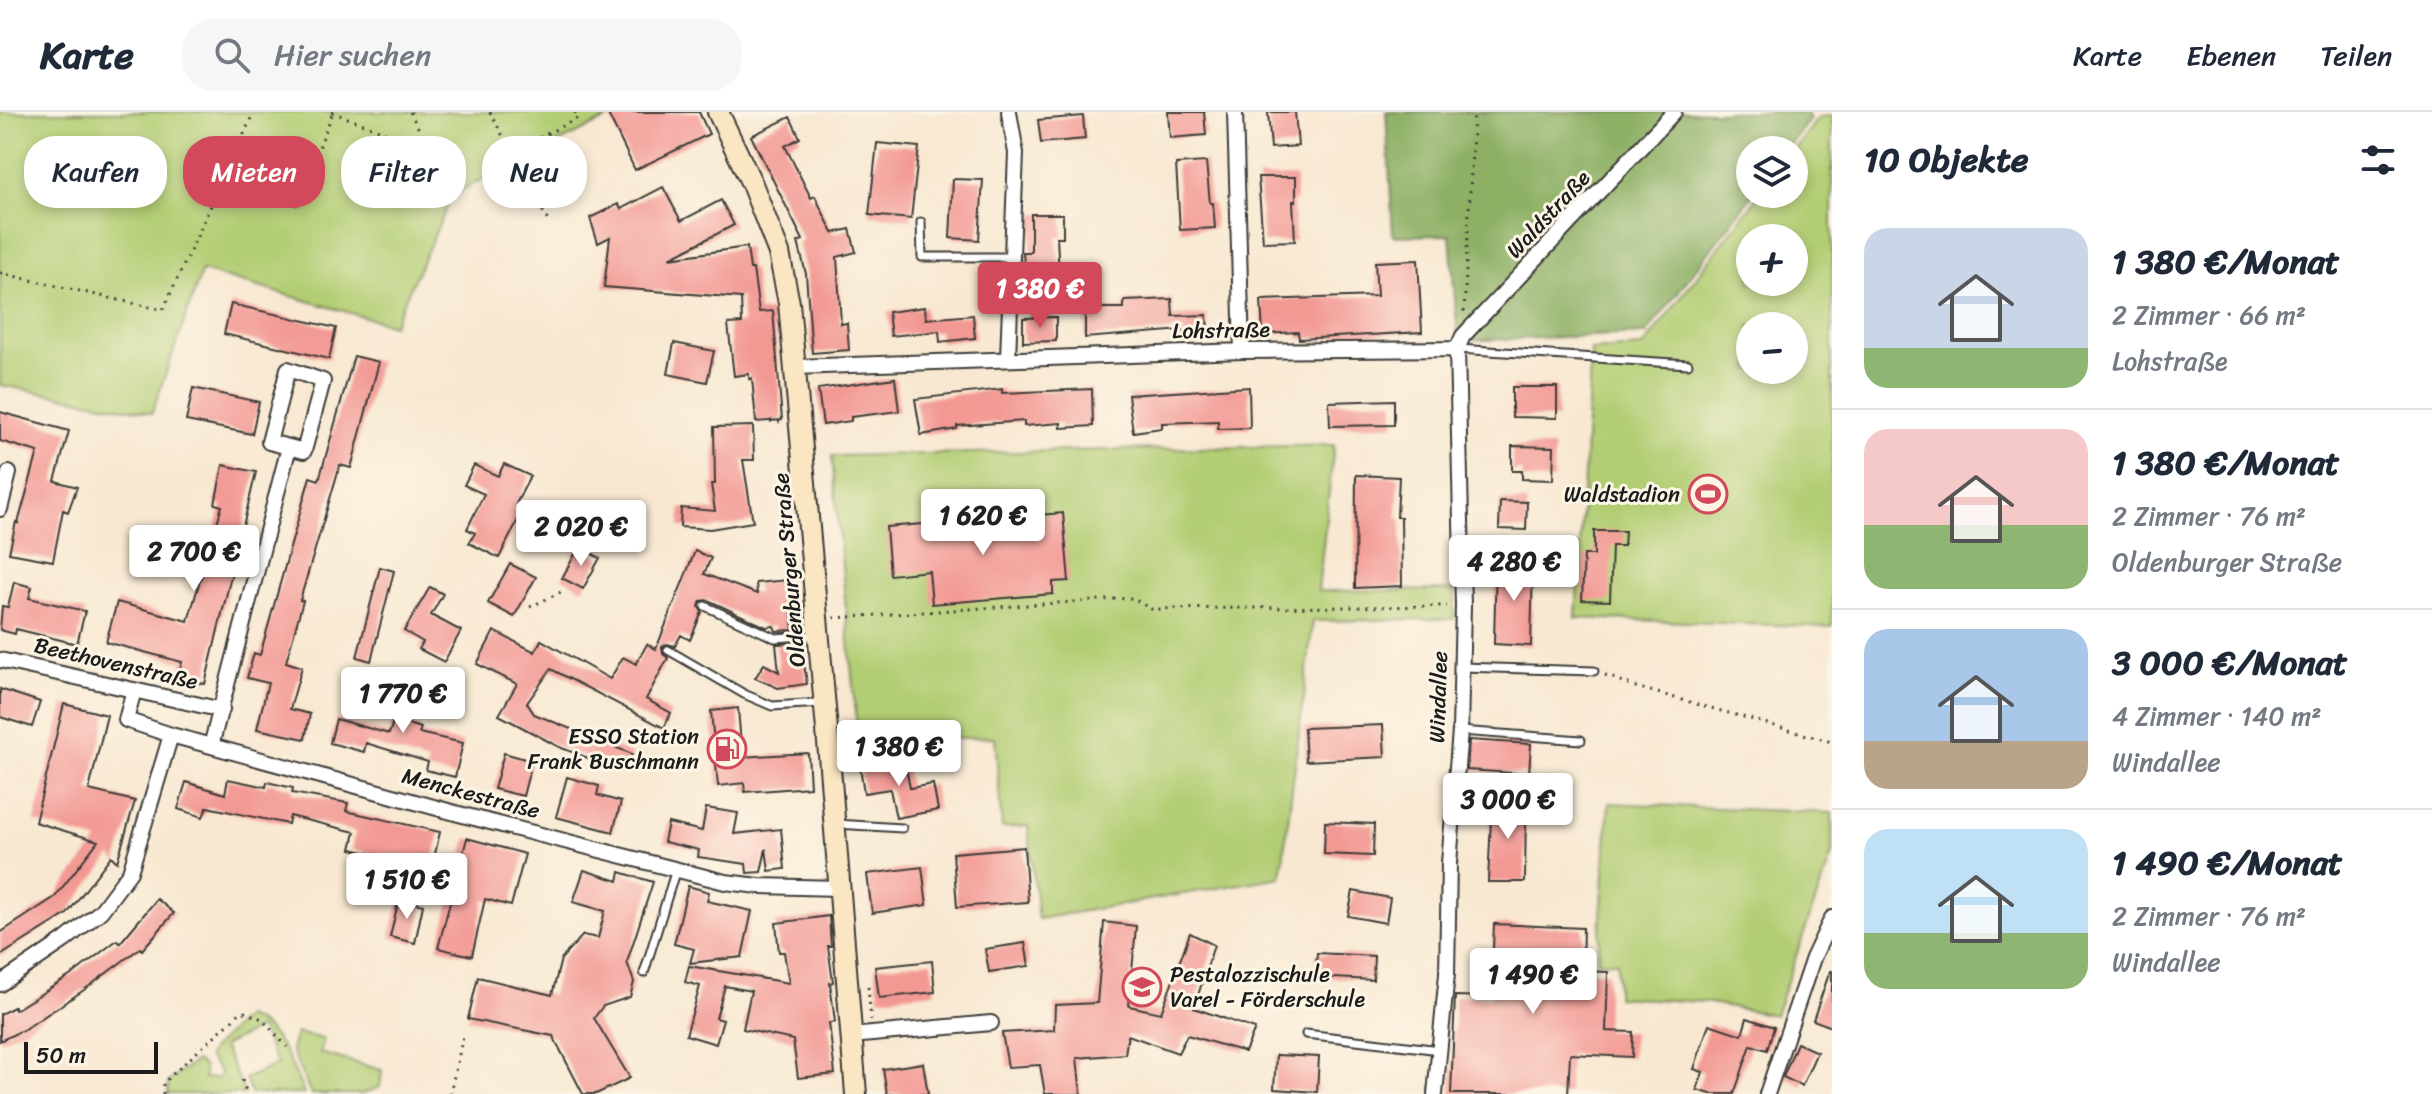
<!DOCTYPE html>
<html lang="de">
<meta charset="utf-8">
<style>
:root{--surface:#fff;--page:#f6f6f7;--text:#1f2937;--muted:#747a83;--line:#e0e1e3;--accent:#d1495b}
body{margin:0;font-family:Sriracha,sans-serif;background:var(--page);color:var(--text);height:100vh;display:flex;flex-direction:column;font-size:30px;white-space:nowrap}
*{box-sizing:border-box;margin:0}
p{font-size:26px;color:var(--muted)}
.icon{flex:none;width:44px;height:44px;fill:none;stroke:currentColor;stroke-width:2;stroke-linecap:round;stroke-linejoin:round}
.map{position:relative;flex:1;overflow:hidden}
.details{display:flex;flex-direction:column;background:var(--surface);width:600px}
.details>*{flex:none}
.banner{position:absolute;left:24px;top:24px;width:760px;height:72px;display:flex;gap:16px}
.buttons{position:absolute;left:1736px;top:24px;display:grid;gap:16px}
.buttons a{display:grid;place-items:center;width:72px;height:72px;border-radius:50%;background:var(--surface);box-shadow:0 4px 12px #0003;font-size:40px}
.scale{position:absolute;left:24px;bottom:20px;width:134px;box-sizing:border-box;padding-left:8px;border:4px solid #1c1c1c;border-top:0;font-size:22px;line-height:28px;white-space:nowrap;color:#1c1c1c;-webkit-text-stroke:6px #fcf5e5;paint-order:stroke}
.price{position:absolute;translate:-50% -68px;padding:0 18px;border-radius:8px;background:#fff;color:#222;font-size:26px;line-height:52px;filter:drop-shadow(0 2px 4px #0008)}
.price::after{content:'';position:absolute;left:50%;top:48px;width:24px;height:18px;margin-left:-12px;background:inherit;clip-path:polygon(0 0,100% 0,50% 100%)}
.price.selected{background:var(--accent);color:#fff}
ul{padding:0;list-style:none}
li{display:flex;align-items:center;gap:24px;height:200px;padding:0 32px}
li+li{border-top:2px solid var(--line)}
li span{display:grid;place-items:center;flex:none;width:224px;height:160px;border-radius:24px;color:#555}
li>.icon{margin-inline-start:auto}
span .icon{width:96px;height:96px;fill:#fffc;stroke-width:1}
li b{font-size:34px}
h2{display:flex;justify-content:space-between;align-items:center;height:96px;padding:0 32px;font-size:34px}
.chip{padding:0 28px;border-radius:32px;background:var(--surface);box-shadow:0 4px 12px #0003;font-size:28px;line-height:72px}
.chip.selected{background:var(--accent);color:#fff}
header{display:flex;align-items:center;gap:48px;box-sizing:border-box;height:112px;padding:0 40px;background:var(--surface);border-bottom:2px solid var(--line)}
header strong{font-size:38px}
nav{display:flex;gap:44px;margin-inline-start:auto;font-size:28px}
.search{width:560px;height:72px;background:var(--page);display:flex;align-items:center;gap:20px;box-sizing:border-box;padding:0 28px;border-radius:32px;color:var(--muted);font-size:30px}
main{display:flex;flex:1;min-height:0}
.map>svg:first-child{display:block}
.green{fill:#b2cd73;stroke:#677448;stroke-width:2;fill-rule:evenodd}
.forest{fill:#8db065;stroke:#546640;stroke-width:2}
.building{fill:#f39994}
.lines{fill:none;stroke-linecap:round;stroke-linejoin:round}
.service-casing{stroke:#3d3b37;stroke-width:11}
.minor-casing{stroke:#3d3b37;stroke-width:18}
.secondary-casing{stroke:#3d3b37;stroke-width:24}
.path{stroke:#3d3b37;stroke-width:3;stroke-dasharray:2 6;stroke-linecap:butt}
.service{stroke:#fff;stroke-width:7}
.minor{stroke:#fff;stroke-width:14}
.secondary{stroke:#fbe6c3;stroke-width:20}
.labels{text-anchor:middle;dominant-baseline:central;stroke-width:6;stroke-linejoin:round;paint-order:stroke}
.street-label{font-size:22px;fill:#1c1c1c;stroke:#fcf5e5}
.poi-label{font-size:22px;fill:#1c1c1c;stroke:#fcf5e5;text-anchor:end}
</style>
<header>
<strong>Karte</strong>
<div class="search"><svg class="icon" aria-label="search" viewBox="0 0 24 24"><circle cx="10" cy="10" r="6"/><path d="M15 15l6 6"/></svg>Hier suchen</div>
<nav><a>Karte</a><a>Ebenen</a><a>Teilen</a></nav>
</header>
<main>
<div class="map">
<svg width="1832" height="982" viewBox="0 0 1832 982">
<rect width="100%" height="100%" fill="#fcf5e5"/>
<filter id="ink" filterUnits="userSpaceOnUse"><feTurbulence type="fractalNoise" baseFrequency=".0125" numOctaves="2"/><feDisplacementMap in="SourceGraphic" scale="16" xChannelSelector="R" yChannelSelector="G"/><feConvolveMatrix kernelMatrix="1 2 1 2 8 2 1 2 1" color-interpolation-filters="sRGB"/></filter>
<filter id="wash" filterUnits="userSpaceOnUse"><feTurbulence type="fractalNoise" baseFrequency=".006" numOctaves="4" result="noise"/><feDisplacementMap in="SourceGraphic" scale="32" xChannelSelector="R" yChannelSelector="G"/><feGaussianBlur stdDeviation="1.8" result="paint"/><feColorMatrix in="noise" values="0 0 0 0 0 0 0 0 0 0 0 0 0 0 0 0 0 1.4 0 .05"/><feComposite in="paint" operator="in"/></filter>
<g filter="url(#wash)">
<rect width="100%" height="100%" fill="#f8e8d1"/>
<!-- green -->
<path class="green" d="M0,0H621L465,76L450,89L393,213L202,159L152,301L0,273Z
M1832,4V515L1576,506L1591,238L1643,235L1760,82H1794V38L1819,5ZM1750,126H1794V170H1750ZM1750,214H1794V258H1750Z
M1334,333L1318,479L1455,478L1454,507L1313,509L1281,765L1038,807L1028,714L1002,716L995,625L858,629L832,344Z
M1609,691L1832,701V742L1775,903L1705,890L1617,885V850L1598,849Z
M245,905C278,914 292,953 304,982H251L245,967L277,952L260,916L223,934L245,982H168V970L196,949L204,955V967L217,966L221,961L208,945L211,938Z
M296,921L324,927L320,941L382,958L380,975L362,982H311L291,938Z"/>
<!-- forest -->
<path class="forest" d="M1386,0H1806L1810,7L1786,38H1750V82H1753L1646,222L1458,229L1450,123L1393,124Z"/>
<g id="blocks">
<!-- building -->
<path class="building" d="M607,0H699L709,22L635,58Z
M1168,0H1204L1206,23L1170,26Z
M1268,0H1295L1298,34L1271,36Z
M1083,4L1085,27L1041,31L1038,8Z
M790,5L800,26L785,34L811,86L815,84L833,121L850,117L856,140L837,145L841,212L847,211L849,238L812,241L806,162L798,130L803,128L751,24Z
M877,31L919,35L911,107L869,103Z
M1206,50L1210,91H1213L1215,116L1180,118L1176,52Z
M1258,65H1296V89H1293L1295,129L1263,130Z
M953,67L983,68L979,128L950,126Z
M663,75L681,109L721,88L734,113L670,146L747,135L750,157H753L759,200L773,199L782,308L756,310L752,266L749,267V262L734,264L728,212L742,211L741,186L604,175L610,125L598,131L590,106L618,92L621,97Z
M1031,102H1063V125H1057L1059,162L1025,164L1023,140H1031Z
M1418,148L1422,220L1299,227L1298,220L1263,222L1261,188L1377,184L1375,150Z
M1172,187L1173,204L1207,203L1208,223L1184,224L1183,218L1085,226V196H1124V189Z
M231,192L336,216L329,247L224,222Z
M925,195L926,207L973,203L975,226L940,230L939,219L891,224L888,200Z
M1056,205V229L1023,230V206Z
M674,231L714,239L707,270L668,262Z
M354,244L379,250L351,356L340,353L300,488L303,489L286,550L302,555L290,597L310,602L305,627L257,617L268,571L247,566L254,541L260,543L310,365L319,368Z
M895,266L899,299L851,305V309L823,313L818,277Z
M1249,275L1250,316L1218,317V309L1162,311V316L1133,320L1128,283Z
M1512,275H1557V306L1512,305Z
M193,276L259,290L252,322L186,309Z
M1002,277V281L1092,277L1093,314L1061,316V311L1024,314V309L957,314V317L921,323L915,287Z
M1394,288V313L1330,314L1329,290Z
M0,300L69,319L55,369L77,375L68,400L63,398L53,449L9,441L16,410L18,411L38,340L0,329Z
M753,314L754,348H743L753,410L710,417L680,415L681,396L715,399L711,372H715L714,315Z
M1512,334L1554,335L1553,368L1522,367V359H1512Z
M504,352L530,364L516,392L524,396L499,446L469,431L475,421L467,417L484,382L464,373L474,353L498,364Z
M223,353L256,360L205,572L178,566L182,550L106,530L117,490L188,509L222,394L215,392Z
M1356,363L1399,365L1397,405H1401L1402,474L1355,476Z
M1500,389L1527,390L1526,418L1499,417Z
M1063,401L1069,469L1053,470V482L932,492L929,459L890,463L886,415Z
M1594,419H1625L1624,434H1612L1610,489L1582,488L1584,443H1594Z
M579,435L600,446L583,477L562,466Z
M695,439L711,446L704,462L757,482L756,471L789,468L793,518L776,519L774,514L766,515L708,488L701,489L699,495L702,500L690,528L681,523L675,534L667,532L662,535L663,542L668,546L646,587L671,601L664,616L551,557L527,591L534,602L632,642L625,660L559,635L499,603L517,572L477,552L494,519L535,540L541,528L610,567L623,545L636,552L647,532L656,537Z
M1496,449H1533L1531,534L1494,532Z
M510,452L536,465L514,505L488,491Z
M380,455L394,459L371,549L357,545Z
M14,470L32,475L29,486L85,499L77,532L16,517L15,522L0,518L2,494L8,495Z
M430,475L443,482L431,503L461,519L444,550L419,537L423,530L404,519Z
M801,531L807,572L778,576L755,566L764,552L779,560L776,532Z
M409,561L421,564L407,612L421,616L419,621L463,631L455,665L426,658L428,650L366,631L364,640L330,631L336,607L389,622L399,592L388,589L392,575L403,578Z
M0,577L40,590L32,615L0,605Z
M64,592L107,603L89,678L135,689L117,750L111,744L67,802L0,844V821L55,785L98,729L35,710Z
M738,596L742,645L808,641L810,675L745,680L744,671L718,674L711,599Z
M1383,613L1385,645L1306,649L1304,616Z
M1469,628L1531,632L1529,662L1467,658Z
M504,641L532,649L523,684L494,677Z
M904,646L910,676L933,672L938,698L896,706L890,677L864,681L860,654Z
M567,665L599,674L597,683L621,690L613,720L556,705Z
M228,667L266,675L267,670L293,676L292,681L348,691L346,699L440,720L432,755L351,737L355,720L290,704L288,712L207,695L203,705L178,697L186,670L225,682Z
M1492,687L1526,688L1525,770H1488Z
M706,696L738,701L734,722L781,717L785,757L769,759L766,737L761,760L747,761L746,752L698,745L699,738L664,730L668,711L702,719Z
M1325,710L1374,712L1373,744L1324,742Z
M467,726L525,742L511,794L485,787L472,844L438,836Z
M1024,735L1028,790L957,795L953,741Z
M922,755L927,793L872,801L867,762Z
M584,758L618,769L620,760L653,770L627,850L634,870L630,885L603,894L594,906L630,966L596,982H583L553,924L468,907L478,865L552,883L561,847L583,823L598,826L605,799L573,790Z
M688,774L709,780L707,789L752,799L742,845L690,851L694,837L674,832Z
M1353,779L1390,786L1386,811L1348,804Z
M157,787L174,801L142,838L140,836L84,878L25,917L0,929V902L14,895L15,898L73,862L117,828L120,831Z
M399,787L423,793L415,831L390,825Z
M829,804L831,834H828L833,870L830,871L835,910L829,911L835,962L798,966L793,928L743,917L751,879L725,874L716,906L723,908L716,932L686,923L700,874L685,870L689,854L789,871L784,840H779L776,811Z
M1104,810L1136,814L1129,894L1161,901L1190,821L1214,833L1194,896L1255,917L1245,940L1187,923L1178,941L1128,923L1125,942L1077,946L1081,982H1045L1040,953L1008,955L1002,921L1054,918L1055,893L1097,891Z
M1494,812L1583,816L1582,859L1608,860L1606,919L1633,920L1632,945L1570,942L1568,982H1451L1455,884L1491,885Z
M1025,831L1029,854L989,860L985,837Z
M1317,841L1374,844L1373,868L1315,865Z
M932,849L935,880L879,886L875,855Z
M1830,859H1832V915L1813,908Z
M1747,906L1774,915L1767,938L1751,933L1734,982H1711L1697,978L1703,960L1694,957L1709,912L1742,923Z
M1797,931L1817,940L1802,974L1783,965Z
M1276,943L1319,945L1317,980L1274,977Z
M923,951L928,982H887L883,957Z"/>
</g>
</g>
<g filter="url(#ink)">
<use href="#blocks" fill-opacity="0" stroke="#3d3b37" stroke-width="2"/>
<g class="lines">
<defs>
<path id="service" d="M921,110L922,145H1010
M1458,237L1688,252
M705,494L775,526L817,523
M668,538L744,582L772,594L822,591
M1461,555L1594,559
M1460,619L1581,628
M836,712L902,716
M644,861L676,757
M1306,922L1440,938"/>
<path id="minor" d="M1235,0L1242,239
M1457,237L1463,224L1674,0
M1008,246L1016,41L1009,0
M795,255L1242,239L1457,237
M0,397L9,361
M0,548L222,598
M134,578L126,608L171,623L459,702L725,770L759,774L839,776
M211,634L289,335L304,339L323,269L288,257L269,330L289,335
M0,872L65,828L101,799L130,760L171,623
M851,924L991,911
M1435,982L1447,862L1449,751L1460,619L1463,494L1457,237
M1767,982L1813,846L1832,806"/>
<path id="secondary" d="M718,0L752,72L779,141L789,191L827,618L856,982"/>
</defs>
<!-- service casing -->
<use href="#service" class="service-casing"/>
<!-- minor casing -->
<use href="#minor" class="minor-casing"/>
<!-- secondary casing -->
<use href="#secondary" class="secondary-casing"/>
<!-- path -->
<path class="path" d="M332,0L429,37
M410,0L429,37
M490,0L549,111
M511,40L578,6L575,0
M296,94L333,0
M0,161L163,198L254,0
M1464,200L1474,0
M770,309L780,310
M530,495L565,478
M834,506L1132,486L1151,497L1447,494
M1605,563L1636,575L1832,630
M868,875L871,908
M242,968L247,982
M163,982V971L242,899L262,907L287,935
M450,982L464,920"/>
<!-- service -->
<use href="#service" class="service"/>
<!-- minor -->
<use href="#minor" class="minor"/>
<!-- secondary -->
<use href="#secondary" class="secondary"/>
</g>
</g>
<!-- icons -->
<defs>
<symbol id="stadium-ring" viewBox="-11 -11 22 22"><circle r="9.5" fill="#fcf5e5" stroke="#d1495b" stroke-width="1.5"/><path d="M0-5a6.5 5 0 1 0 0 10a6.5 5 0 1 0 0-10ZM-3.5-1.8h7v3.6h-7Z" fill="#d1495b"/></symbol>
<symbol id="fuel-ring" viewBox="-11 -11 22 22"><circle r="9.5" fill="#fcf5e5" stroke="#d1495b" stroke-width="1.5"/><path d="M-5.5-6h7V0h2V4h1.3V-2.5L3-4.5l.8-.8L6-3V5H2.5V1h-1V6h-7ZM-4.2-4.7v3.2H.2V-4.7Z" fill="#d1495b"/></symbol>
<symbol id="school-ring" viewBox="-11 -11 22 22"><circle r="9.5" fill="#fcf5e5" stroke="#d1495b" stroke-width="1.5"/><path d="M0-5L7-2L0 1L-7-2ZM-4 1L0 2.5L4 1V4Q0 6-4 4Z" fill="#d1495b"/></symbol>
</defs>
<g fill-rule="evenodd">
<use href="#stadium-ring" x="1686" y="360" width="44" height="44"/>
<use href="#fuel-ring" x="705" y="615" width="44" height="44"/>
<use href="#school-ring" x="1120" y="853" width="44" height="44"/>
</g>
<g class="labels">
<!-- street labels -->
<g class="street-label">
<text transform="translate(1548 102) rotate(-47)">Waldstraße</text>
<text transform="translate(1221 218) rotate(-1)">Lohstraße</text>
<text transform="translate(789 458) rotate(-95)">Oldenburger Straße</text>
<text transform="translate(116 551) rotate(13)">Beethovenstraße</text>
<text transform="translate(1438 585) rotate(-88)">Windallee</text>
<text transform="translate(471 681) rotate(15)">Menckestraße</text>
</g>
<!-- poi labels -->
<g class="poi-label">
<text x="1680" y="382">Waldstadion</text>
<text x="699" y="624">ESSO Station<tspan x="699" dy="25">Frank Buschmann</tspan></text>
<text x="1170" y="862" text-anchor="start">Pestalozzischule<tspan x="1170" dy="25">Varel - Förderschule</tspan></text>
</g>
</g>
</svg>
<div class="buttons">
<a><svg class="icon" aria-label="layers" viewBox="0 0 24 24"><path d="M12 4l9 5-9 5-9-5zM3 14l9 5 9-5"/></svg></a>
<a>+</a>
<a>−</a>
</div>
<div class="scale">50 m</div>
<b class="price selected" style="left:1040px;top:218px">1 380 €</b>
<b class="price" style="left:983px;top:445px">1 620 €</b>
<b class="price" style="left:581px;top:456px">2 020 €</b>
<b class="price" style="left:194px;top:481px">2 700 €</b>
<b class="price" style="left:1514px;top:491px">4 280 €</b>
<b class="price" style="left:403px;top:623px">1 770 €</b>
<b class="price" style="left:899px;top:676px">1 380 €</b>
<b class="price" style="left:1508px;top:729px">3 000 €</b>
<b class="price" style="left:407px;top:809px">1 510 €</b>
<b class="price" style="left:1533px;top:904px">1 490 €</b>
<div class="banner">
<a class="chip">Kaufen</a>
<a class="chip selected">Mieten</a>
<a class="chip">Filter</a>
<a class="chip">Neu</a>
</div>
</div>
<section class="details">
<h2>10 Objekte<svg class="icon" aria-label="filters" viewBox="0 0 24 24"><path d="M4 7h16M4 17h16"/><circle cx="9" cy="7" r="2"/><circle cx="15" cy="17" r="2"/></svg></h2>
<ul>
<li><span style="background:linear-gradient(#c9d6e8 75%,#8fb573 0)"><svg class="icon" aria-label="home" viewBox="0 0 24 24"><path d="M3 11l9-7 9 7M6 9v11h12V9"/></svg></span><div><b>1 380 €/Monat</b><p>2 Zimmer · 66 m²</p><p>Lohstraße</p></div></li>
<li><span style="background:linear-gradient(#f6c9c9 60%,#8fb573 0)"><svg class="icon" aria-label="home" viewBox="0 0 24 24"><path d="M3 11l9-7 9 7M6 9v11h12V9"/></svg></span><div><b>1 380 €/Monat</b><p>2 Zimmer · 76 m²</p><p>Oldenburger Straße</p></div></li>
<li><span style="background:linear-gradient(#a9c7e8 70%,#b9a48a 0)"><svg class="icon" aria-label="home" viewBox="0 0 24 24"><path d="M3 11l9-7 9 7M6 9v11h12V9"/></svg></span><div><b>3 000 €/Monat</b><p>4 Zimmer · 140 m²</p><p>Windallee</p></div></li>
<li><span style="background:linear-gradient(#bfe0f5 65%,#8fb573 0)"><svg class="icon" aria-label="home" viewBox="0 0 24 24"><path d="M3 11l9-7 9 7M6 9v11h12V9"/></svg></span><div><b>1 490 €/Monat</b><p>2 Zimmer · 76 m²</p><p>Windallee</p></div></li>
</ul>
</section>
</main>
